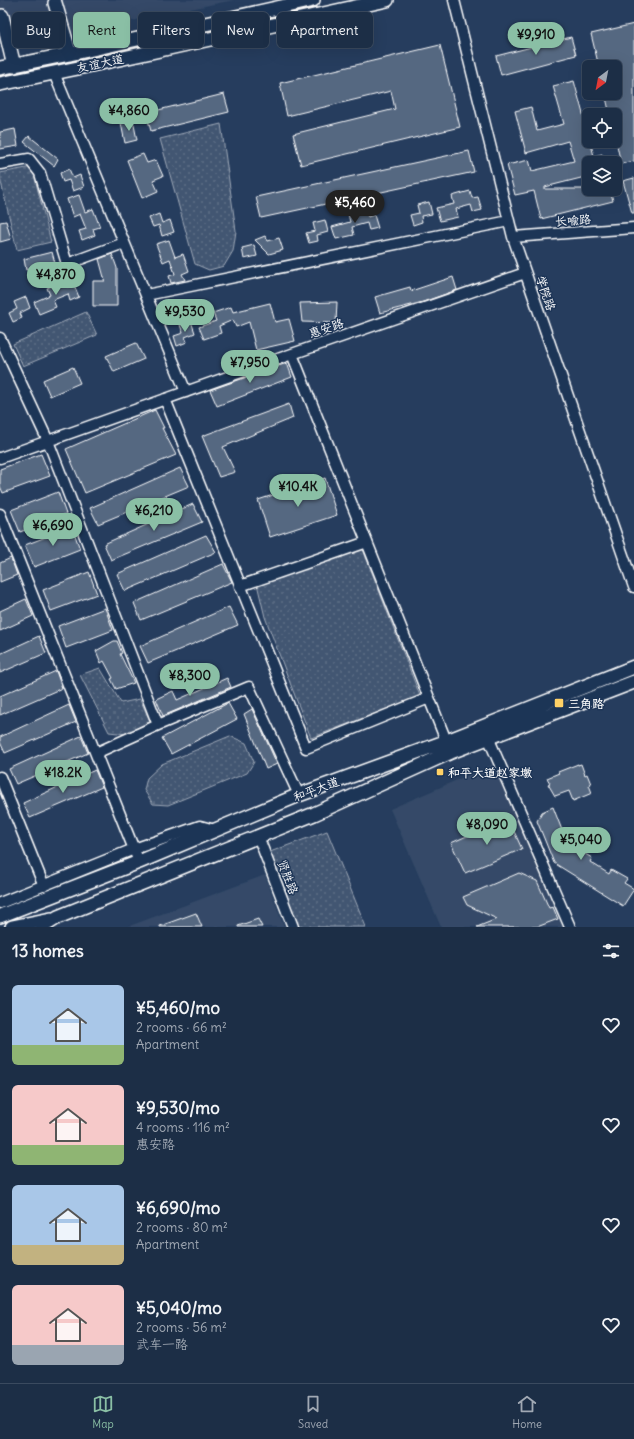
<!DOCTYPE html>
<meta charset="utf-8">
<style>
:root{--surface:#1c2e46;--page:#25364d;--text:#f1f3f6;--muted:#a0a8b3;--line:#3a4a5f;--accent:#8abfa5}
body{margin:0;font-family:Delius,"LXGW WenKai TC",sans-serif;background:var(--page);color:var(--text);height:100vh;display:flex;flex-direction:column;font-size:15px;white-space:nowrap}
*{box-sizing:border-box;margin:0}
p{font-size:13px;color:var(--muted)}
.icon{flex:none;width:22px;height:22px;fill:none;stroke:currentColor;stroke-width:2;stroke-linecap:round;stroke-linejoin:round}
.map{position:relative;height:927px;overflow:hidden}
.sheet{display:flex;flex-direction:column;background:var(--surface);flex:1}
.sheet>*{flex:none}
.top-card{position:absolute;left:12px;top:12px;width:400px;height:36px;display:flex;gap:8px}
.needle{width:26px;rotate:212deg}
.tools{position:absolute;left:582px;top:60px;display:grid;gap:8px}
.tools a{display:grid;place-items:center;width:40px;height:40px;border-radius:6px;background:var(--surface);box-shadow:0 4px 16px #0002,0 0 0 1px var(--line);font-size:20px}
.price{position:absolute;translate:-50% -34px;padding:0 9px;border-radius:14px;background:var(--accent);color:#111;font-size:13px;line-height:26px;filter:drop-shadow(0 1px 2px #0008)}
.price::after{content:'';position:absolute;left:50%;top:24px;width:12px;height:9px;margin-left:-6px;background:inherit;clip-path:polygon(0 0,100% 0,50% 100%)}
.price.active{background:#222;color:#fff}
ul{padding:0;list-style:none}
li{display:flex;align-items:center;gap:12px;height:100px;padding:0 12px}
li span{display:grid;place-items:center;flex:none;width:112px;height:80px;border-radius:6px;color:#555}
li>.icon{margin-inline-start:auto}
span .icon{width:48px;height:48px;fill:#fffc;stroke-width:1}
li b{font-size:17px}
h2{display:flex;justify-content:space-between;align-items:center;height:48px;padding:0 12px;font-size:17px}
.tag{padding:0 14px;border-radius:6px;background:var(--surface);box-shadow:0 4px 16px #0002,0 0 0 1px var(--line);font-size:14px;line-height:36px}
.tag.active{background:var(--accent);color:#111}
.tab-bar{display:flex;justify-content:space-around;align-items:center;height:56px;border-top:1px solid var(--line);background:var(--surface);font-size:11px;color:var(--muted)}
.tab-bar a{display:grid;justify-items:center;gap:2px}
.tab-bar .active{color:var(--accent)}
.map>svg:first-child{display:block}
.built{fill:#344a68}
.park{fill:url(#park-dots);stroke:#a0aab8}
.building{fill:#556781;stroke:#fff}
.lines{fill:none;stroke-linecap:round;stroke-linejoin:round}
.minor-casing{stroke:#fff;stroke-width:13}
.major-casing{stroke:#fff;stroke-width:16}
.minor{stroke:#1d3557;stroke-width:10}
.major{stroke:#1d3557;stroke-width:13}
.poi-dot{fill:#ffd166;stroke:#1d3557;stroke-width:1.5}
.labels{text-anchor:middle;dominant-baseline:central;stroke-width:3;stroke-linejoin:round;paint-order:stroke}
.street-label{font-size:12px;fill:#fff;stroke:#1d3557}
.poi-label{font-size:12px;font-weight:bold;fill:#fff;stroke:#1d3557;text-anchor:start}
</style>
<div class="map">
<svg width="634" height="927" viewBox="0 0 634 927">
<defs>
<pattern id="park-dots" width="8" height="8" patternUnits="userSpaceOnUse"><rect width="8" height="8" fill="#425672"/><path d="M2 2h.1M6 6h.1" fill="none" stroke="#5e6f87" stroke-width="1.8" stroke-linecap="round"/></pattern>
</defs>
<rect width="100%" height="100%" fill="#263d5e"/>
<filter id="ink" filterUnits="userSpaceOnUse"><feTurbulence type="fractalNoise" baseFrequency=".025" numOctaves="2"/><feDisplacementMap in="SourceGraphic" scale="8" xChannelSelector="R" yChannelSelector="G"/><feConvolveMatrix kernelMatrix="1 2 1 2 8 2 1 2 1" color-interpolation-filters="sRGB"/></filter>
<g filter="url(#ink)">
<!-- built -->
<path class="built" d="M0,0H234L0,48Z
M494,764L564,927H441L390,809Z
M265,875L284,927H127Z"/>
<!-- park -->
<path class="park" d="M221,124L236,231L233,251L224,266L209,270L195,264L160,139Z
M32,167L51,242L17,250L0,178V173Z
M86,312L97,335L23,366L13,344Z
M362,547L420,696L311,738L265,617L257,584Z
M100,668L121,703L140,699L150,721L127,734L109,732L80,675Z
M230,736L246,743L254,762L247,773L168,805L153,804L144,790L147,778L162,764Z
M327,831L366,927H299L270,852Z"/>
<!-- building -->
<path class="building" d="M634,24V161L621,164L615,136V115H610L605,93H615V67H599L591,34Z
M571,37L576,55L501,75L496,56Z
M440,45L460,127L301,165L293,134L395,109L391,91L287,116L280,83Z
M574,81L589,136V141H590L594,156L602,154L605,163H589V176L545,187V189H610L613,201L541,219L534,191L515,195L507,165L529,160L532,171L574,161L568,141L526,153L515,111L531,107L537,131L564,124L553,86Z
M224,94L229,112L151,131L146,113Z
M133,120L137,140L125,143L121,123Z
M15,129L18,146L0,149V132Z
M29,136L58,159L54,166L24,142Z
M469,151L474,172L261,218L256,197Z
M143,154L147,163L156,160L163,176L153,180L158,191L142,198L127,160Z
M69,169L73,178L80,175L84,187L73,191L69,180L63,182L60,173Z
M634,178V213H632L623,181Z
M470,191L472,198L478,197L482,210L473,212L471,205L456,209L458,217L440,221L436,208L454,204L452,196Z
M79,195L85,212L93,209L100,227L93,229L95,235L82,240L79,231L86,229L80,214L73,217L67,199Z
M429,202L432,214L421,216L422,222L413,225L410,215L419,213L417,205Z
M366,210L368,217L374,215L378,228L369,230L367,223L352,227L354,235L336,239L332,227L350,222L348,214Z
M159,214L162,223L170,220L174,232L162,236L159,225L153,227L149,218Z
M325,220L328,232L317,235L318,241L309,243L306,233L315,231L313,223Z
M6,221L11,239L0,242V222Z
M265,236L268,241L279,238L283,250L269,254L255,240Z
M169,240L175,257L183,254L189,271L182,274L185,280L171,283L169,276L175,274L170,259L163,262L156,244Z
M254,245L257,256L244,259L242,248Z
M52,252L55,263L26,270L24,259Z
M112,254L117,268V306H93V281H105L99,259Z
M453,277L457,290L423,302L380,313L375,297L410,287L411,291Z
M65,280L67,287L74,285L79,297L70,301L68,294L53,300L56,307L39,314L34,302L50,295L47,288Z
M26,297L30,308L20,313L22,318L13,322L9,313L17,309L14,302Z
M337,302L336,323L302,322L300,303Z
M270,303L275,322L289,319L295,341L256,350L249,322L236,327L233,320L219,326L221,333L204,339L199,327L216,321L213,313L231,307L233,312Z
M191,321L195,333L185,337L187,342L177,346L174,336L183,333L180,325Z
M136,343L144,359L114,372L106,356Z
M287,363L292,377L217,406L210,390Z
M73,367L80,383L50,396L43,380Z
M289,404L293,418L223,447L235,472L219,477L202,436Z
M155,410L164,428H162L176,455L85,493L66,449Z
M41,454L50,476L3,493L0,486V469Z
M180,468L189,486L98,524L90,508Z
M325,478L337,515L270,537L258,500Z
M58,492L66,514L20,532L11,510Z
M193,504L202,522L111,560L104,544Z
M72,527L80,549L34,567L25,545Z
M206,535L216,552L125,591L117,574Z
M11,558L17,575L0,582V563Z
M223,564L232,582L141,620L134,603Z
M89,572L97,594L51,611L43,590Z
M26,599L33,616L0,631V611Z
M229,607L238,625L148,663L140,646Z
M105,608L113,630L66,648L58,626Z
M39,636L46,653L0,673V654Z
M114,641H117L122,653L120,654L134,683L116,689L111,679L113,678L104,661L101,663L96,651Z
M56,671L62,688L0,715V696Z
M227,678L231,687L163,716L156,699L173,691L177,700Z
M228,703L237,719L171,754L162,738Z
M69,705L76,722L5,753L0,742V737Z
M252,709L277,764L266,769L244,714Z
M81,736L88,753L16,784L9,769Z
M578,764V765L581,764L585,775L587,774L591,784L589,785L592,793L573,801L569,791L555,796L548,784L550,783L547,778L559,773L558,772Z
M95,770L102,787L30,818L23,803Z
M553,807L567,843L592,858L590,862L609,874L611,870L627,879L624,883L634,889L623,906L554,863L537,821L542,812Z
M508,818L522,849L465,873L451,843Z
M519,873L537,881L549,908L553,907L558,919L537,927H477L497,919L467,905L463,897Z
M196,913L202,927H160V926Z
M258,919L262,927H238V926Z"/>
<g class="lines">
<defs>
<path id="minor" d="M454,0L513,237L634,587
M54,73L186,392
M0,164L29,159L40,173L67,264L124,243
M513,237L634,228
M146,295L509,221
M0,338L48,441L158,725L96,753
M292,354L449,748
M165,399L306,748L429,698
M0,458L292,354L525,273
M0,514L139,862
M240,586L367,542
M158,725L249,687L299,795
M488,737L570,927
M0,777L44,886
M258,836L293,927
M0,903L134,849L200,826L215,830"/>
<path id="major" d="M55,3L70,54
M2,16L14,66
M0,68L70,54L313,0
M0,84L78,68L387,0
M0,916L139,862L299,795L447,741L634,667
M12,927L51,919
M42,927L58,917L314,814L451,752L634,682"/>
</defs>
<!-- minor casing -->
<use href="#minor" class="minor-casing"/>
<!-- major casing -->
<use href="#major" class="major-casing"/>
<!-- minor -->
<use href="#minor" class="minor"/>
<!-- major -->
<use href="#major" class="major"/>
</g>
</g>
<!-- markers -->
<g class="poi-dot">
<rect x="554" y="698" width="10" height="10" rx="2"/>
<rect x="436" y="768" width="8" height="8" rx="2"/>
</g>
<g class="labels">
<!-- street labels -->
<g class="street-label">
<text transform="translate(100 63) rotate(-12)">友谊大道</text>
<text transform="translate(573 220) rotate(-4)">长喻路</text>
<text transform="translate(546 293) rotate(71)">学院路</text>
<text transform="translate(326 328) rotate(-19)">惠安路</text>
<text transform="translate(316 789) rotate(-21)">和平大道</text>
<text transform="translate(288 877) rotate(69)">贤胜路</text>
</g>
<!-- poi labels -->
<g class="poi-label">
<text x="568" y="703">三角路</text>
<text x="448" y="772">和平大道赵家墩</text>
</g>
</g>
</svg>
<div class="tools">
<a><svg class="needle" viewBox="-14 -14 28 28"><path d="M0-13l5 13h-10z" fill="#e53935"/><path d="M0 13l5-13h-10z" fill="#a0a8b3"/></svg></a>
<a><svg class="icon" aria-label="locate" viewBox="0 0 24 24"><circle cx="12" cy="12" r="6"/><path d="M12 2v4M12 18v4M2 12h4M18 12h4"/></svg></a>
<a><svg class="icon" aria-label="layers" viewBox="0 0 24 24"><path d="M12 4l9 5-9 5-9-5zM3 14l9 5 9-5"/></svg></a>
</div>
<b class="price" style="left:536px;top:56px">¥9,910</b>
<b class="price" style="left:129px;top:132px">¥4,860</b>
<b class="price active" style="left:355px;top:224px">¥5,460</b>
<b class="price" style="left:56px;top:296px">¥4,870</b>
<b class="price" style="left:185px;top:333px">¥9,530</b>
<b class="price" style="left:250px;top:384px">¥7,950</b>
<b class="price" style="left:298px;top:508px">¥10.4K</b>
<b class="price" style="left:154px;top:532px">¥6,210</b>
<b class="price" style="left:53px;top:547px">¥6,690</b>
<b class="price" style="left:190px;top:697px">¥8,300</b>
<b class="price" style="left:63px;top:794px">¥18.2K</b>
<b class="price" style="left:487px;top:846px">¥8,090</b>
<b class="price" style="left:581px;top:861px">¥5,040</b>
<div class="top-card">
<a class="tag">Buy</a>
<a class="tag active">Rent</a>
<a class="tag">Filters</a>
<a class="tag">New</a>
<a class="tag">Apartment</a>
</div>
</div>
<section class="sheet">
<h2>13 homes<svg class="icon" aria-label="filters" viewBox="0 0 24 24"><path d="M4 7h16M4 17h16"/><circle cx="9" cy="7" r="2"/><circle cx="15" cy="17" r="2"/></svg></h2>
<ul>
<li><span style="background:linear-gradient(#a9c7e8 75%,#8fb573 0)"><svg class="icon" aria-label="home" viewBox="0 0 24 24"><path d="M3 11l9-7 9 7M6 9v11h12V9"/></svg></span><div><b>¥5,460/mo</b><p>2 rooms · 66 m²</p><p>Apartment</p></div><svg class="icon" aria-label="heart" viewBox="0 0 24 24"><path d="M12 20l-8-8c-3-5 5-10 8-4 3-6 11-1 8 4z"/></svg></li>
<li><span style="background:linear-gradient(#f6c9c9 75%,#8fb573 0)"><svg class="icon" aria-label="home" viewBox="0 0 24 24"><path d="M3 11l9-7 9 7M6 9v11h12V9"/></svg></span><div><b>¥9,530/mo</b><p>4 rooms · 116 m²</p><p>惠安路</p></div><svg class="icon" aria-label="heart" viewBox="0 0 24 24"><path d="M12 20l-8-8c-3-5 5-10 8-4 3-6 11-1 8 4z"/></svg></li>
<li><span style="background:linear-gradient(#a9c7e8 75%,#c2b280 0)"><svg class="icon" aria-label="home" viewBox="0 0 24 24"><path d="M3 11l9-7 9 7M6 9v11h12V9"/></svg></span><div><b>¥6,690/mo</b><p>2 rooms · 80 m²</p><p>Apartment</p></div><svg class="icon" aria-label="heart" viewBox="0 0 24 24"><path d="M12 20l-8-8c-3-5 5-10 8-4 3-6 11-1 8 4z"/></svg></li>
<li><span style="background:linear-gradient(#f6c9c9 75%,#9aa5b1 0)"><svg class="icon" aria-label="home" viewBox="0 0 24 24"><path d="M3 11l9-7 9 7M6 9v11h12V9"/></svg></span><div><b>¥5,040/mo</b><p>2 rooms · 56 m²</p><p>武车一路</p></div><svg class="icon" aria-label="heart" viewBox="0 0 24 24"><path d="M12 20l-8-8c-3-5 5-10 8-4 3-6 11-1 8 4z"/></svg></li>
</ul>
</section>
<nav class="tab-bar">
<a class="active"><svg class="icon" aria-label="map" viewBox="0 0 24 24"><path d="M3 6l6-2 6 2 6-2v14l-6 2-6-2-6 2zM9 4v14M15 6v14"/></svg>Map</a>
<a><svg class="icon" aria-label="saved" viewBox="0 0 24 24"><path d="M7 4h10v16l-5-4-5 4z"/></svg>Saved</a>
<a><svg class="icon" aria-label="home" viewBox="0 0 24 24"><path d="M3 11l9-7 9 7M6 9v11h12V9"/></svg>Home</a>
</nav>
